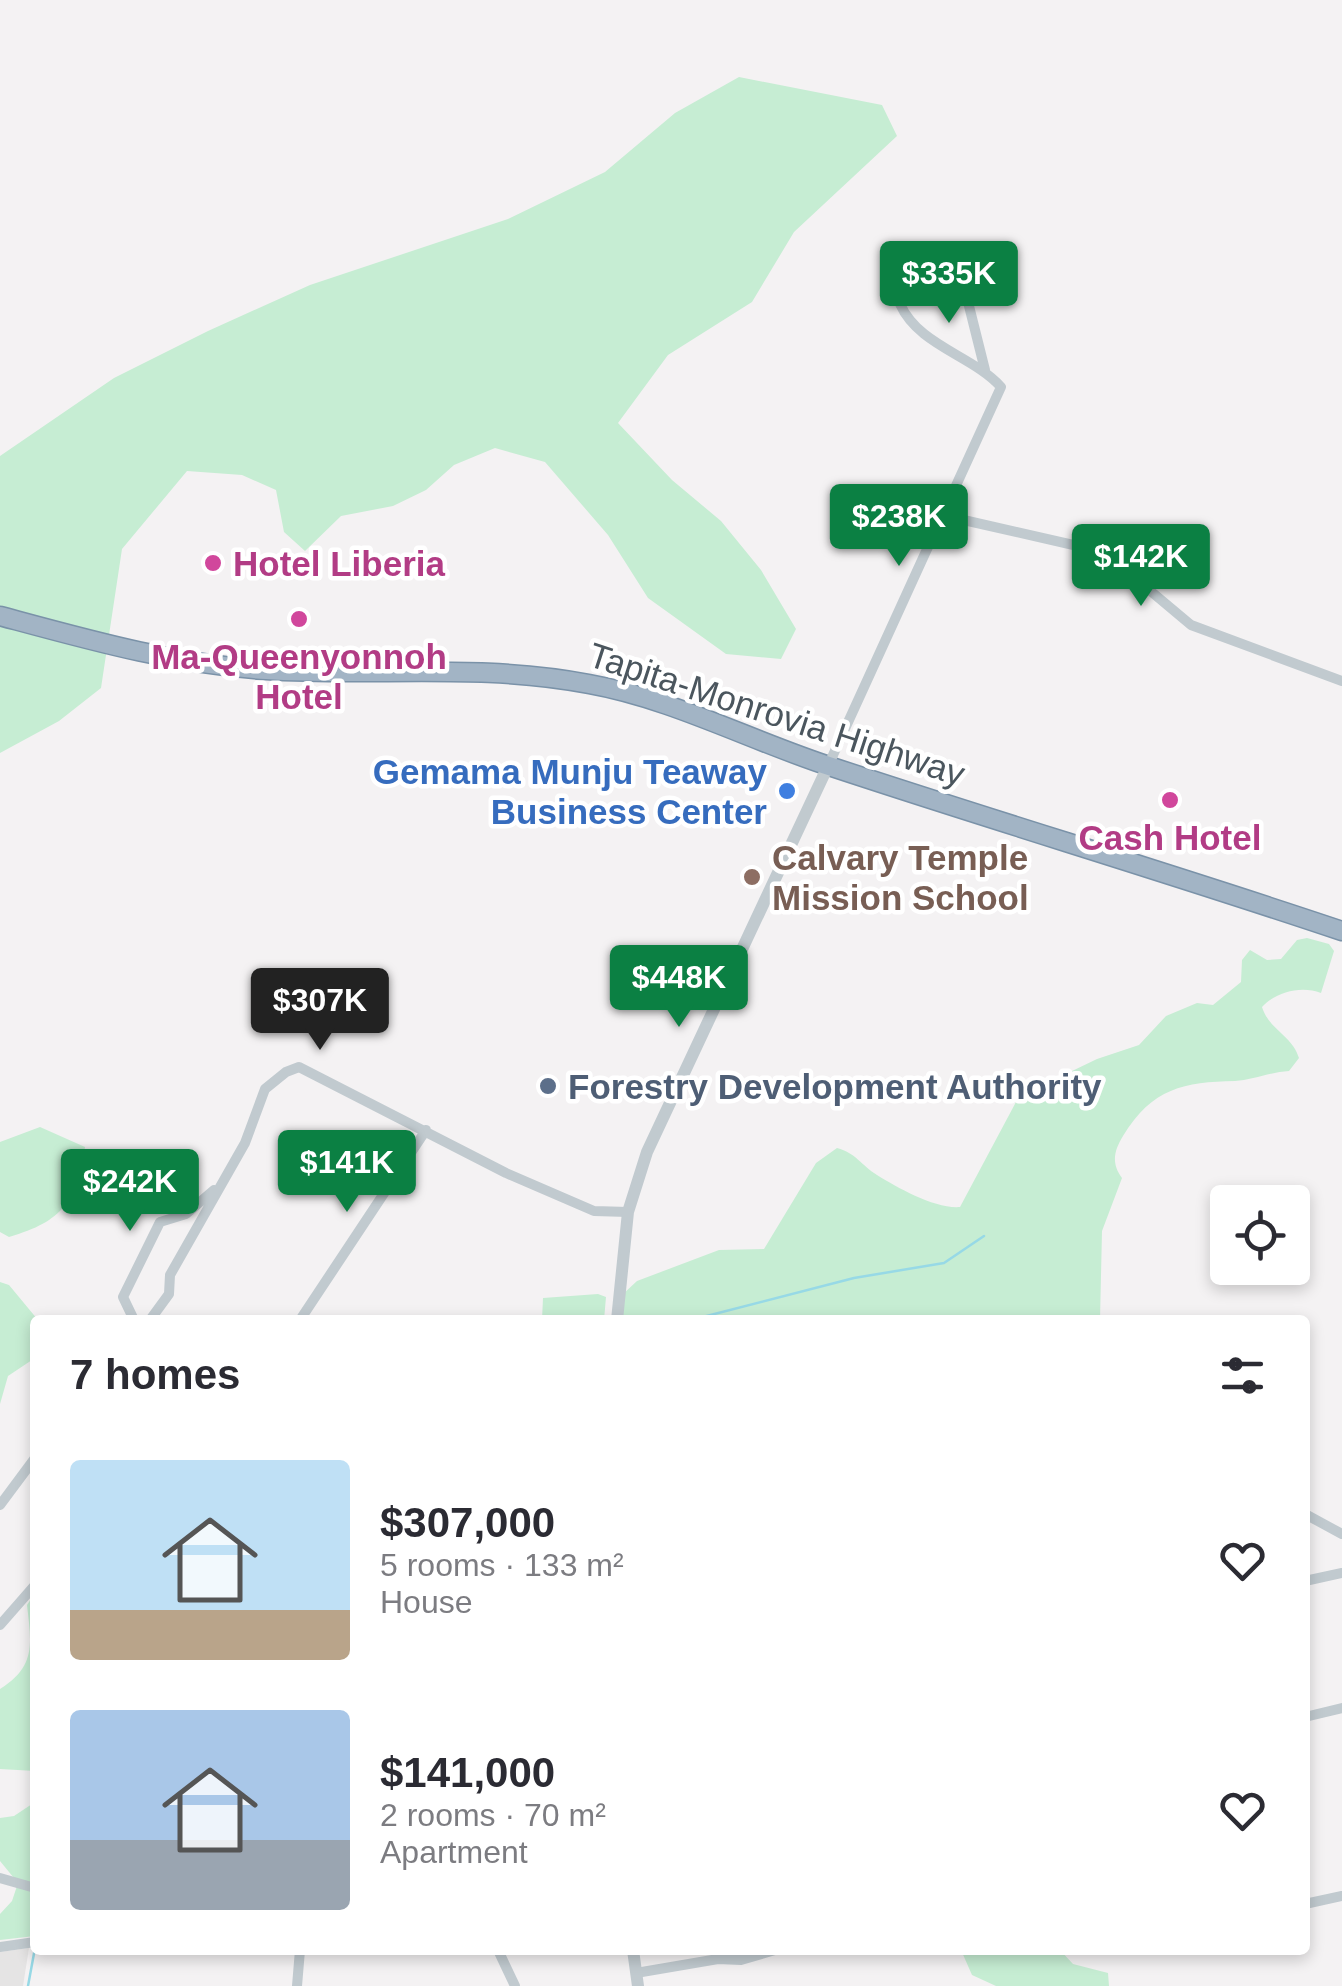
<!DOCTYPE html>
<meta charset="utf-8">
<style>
:root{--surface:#fff;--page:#f7f7f7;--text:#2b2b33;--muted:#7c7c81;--accent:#0b8043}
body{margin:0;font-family:Arial,sans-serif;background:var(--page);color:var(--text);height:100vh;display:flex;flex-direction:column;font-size:38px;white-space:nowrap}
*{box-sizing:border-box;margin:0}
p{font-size:32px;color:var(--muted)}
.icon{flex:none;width:55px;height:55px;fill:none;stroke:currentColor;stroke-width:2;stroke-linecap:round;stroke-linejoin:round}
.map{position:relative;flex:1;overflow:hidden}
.panel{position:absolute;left:30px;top:1315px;width:1280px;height:640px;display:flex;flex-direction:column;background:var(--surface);border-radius:10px;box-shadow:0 5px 15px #0003}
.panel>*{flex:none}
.controls{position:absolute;left:1210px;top:1185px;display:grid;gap:20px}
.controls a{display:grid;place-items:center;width:100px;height:100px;border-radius:10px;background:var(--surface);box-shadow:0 5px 15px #0003;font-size:50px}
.price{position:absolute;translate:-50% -85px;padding:0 22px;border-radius:10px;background:var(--accent);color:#fff;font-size:32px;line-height:65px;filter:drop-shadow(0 2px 5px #0008)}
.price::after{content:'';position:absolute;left:50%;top:60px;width:30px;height:22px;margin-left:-15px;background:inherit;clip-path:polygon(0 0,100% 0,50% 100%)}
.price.on{background:#222;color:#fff}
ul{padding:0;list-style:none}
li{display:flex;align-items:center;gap:30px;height:250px;padding:0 40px}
li span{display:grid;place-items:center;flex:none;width:280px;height:200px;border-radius:10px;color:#555}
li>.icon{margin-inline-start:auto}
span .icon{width:120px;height:120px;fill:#fffc;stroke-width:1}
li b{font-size:42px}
h2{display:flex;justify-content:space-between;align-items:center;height:120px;padding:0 40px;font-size:42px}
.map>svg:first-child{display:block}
.education{fill:#e5e4e4}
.green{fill:#c6edd3}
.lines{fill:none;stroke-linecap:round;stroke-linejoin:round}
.stream{stroke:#97d9e6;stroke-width:2.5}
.trunk-casing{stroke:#7a92a8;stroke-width:21}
.minor{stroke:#c1cacf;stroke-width:10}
.tertiary{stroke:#c1cacf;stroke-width:12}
.trunk{stroke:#a2b4c5;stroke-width:18}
.hotel-dot{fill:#d1479c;stroke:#fff;stroke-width:4}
.shop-dot{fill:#3f7fe0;stroke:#fff;stroke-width:4}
.education-dot{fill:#8d6e63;stroke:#fff;stroke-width:4}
.service-dot{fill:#5c6f8a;stroke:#fff;stroke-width:4}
.labels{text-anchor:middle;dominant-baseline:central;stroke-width:9;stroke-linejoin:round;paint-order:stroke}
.hotel-label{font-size:35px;font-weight:bold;fill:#b23c85;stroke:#fff}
.street-label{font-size:35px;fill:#4b565e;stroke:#fff}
.shop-label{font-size:35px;font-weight:bold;fill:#366cbe;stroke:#fff;text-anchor:end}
.education-label{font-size:35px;font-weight:bold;fill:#785e54;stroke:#fff;text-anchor:start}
.service-label{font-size:35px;font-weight:bold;fill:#4e5e75;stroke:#fff;text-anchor:start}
</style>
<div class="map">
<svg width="1342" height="1986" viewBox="0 0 1342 1986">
<rect width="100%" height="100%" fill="#f4f2f3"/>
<!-- education -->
<path class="education" d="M29,1948L23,1986H0V1952Z"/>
<!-- green -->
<path class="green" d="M739,77L882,105L897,136L794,232L752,302L668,355L618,423L672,480L721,521L761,570L796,629L781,659L726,654L648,598L608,535L545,462L495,448L454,465L426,490L393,506L341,516L305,551L284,532L276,490L242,475L187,471L122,549L101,688L59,721L0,753V456L114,378L208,331L310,285L508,219L605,172L675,113Z
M1307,938L1329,944L1334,951L1321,993C1301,985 1276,992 1262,1007C1269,1030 1292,1035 1299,1058L1289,1071C1271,1072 1252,1080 1235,1081C1184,1082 1152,1088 1123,1136C1114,1151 1111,1163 1122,1178L1102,1231L1100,1320H618L622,1295L637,1281L719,1250L764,1249L816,1163L837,1148C856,1153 861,1165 877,1175C898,1188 935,1209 960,1207L1016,1102L1042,1094L1070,1072L1097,1059L1139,1045L1166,1016L1197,1003L1213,1005L1241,982L1242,960L1250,950L1267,960L1281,959L1297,940Z
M40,1127L85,1147C76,1201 64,1221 9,1237L0,1232V1142Z
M0,1282L9,1285L38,1320L35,1358L8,1376L0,1404Z
M598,1294L606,1297L604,1320H542L543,1298Z
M35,1593V1771L0,1769V1689C37,1666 31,1642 27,1605Z
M35,1802V1936L0,1940V1914L12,1901L18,1883L0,1861V1818L14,1816Z
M961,1950H1060L1073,1964L1108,1973L1109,1986H996L972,1975Z"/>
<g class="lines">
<!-- stream -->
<path class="stream" d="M691,1320L854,1278L944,1263L984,1236
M28,1986L35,1948"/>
<defs>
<path id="trunk" d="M0,616C89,640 173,664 266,670C374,677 481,663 589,684C673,699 751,741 832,767C1001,823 1173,874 1342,931"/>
</defs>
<!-- trunk casing -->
<use href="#trunk" class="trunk-casing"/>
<!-- minor -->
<path class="minor" d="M964,253L965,290L985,370
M946,516L1104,552L1191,625L1342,681
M828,766L1001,387C972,355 919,346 900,304L906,283
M134,1320L123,1297L160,1222L186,1214L214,1190
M150,1320L169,1294L170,1275L245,1143L265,1089L286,1072L299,1067L506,1173L594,1211L628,1212
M300,1320L426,1130
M0,1505L35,1458
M1305,1514L1342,1534
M1305,1581L1342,1573
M0,1625L35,1585
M1305,1717L1342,1708
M0,1878L35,1888
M1305,1904L1342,1896
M0,1947L35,1942
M498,1950L515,1986
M636,1973L718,1959L741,1960L775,1950
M297,1986L300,1950"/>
<!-- tertiary -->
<path class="tertiary" d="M617,1320L628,1212L647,1152L828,766
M633,1950L638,1986"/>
<!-- trunk -->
<use href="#trunk" class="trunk"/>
</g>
<!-- markers -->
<g class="hotel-dot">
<circle cx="213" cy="563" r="10"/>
<circle cx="299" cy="619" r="10"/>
<circle cx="1170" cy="800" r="10"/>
</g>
<circle class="shop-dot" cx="787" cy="791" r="10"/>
<circle class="education-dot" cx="752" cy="877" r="10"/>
<circle class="service-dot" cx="548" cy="1086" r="10"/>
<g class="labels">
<!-- hotel labels -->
<g class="hotel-label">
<text x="233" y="563" text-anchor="start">Hotel Liberia</text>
<text x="299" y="656">Ma-Queenyonnoh<tspan x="299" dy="40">Hotel</tspan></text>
<text x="1170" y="837">Cash Hotel</text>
</g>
<!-- street labels -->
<g class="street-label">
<text transform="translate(777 714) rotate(18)">Tapita-Monrovia Highway</text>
</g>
<!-- shop labels -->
<g class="shop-label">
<text x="767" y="771">Gemama Munju Teaway<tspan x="767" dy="40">Business Center</tspan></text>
</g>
<!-- education labels -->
<g class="education-label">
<text x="772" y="857">Calvary Temple<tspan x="772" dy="40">Mission School</tspan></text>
</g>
<!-- service labels -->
<g class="service-label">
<text x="568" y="1086">Forestry Development Authority</text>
</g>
</g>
</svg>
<div class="controls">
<a><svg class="icon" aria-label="locate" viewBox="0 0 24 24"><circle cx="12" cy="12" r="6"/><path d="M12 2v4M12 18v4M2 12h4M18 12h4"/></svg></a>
</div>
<b class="price" style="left:949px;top:326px">$335K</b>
<b class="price" style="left:899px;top:569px">$238K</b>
<b class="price" style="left:1141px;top:609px">$142K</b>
<b class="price" style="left:679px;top:1030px">$448K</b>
<b class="price on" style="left:320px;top:1053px">$307K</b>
<b class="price" style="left:347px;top:1215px">$141K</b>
<b class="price" style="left:130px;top:1234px">$242K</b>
<section class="panel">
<h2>7 homes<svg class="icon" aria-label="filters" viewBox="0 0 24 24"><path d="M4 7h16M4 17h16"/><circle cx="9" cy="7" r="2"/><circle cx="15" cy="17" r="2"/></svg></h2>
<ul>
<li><span style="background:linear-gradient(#bfe0f5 75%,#b9a48a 0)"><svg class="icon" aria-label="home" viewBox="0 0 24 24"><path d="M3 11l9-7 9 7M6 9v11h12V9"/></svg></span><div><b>$307,000</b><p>5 rooms · 133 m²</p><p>House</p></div><svg class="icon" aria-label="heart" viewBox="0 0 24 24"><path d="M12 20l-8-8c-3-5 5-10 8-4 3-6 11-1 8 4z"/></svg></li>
<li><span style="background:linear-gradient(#a9c7e8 65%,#9aa5b1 0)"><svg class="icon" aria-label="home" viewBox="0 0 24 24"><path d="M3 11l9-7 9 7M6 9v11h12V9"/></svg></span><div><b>$141,000</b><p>2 rooms · 70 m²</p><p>Apartment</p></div><svg class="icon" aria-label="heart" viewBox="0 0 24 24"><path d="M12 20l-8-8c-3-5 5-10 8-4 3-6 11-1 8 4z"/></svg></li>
</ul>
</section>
</div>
